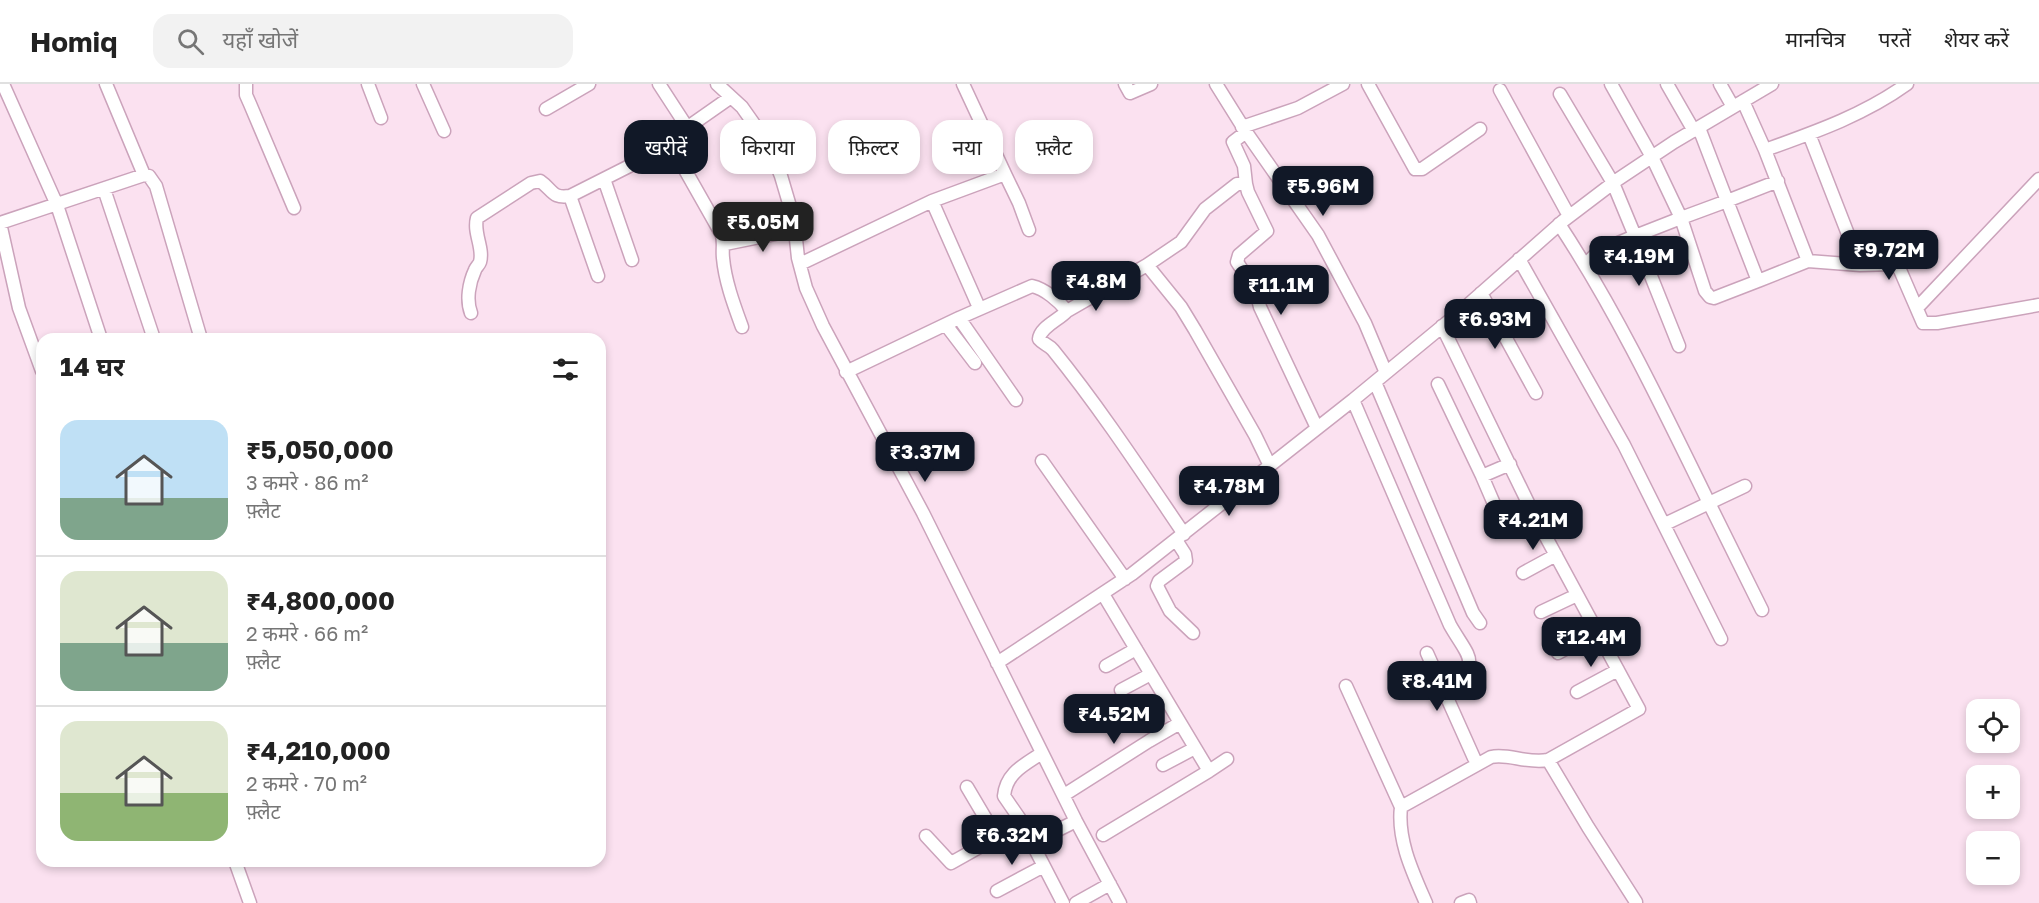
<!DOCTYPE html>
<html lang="hi">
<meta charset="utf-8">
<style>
:root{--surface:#fff;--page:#f2f2f2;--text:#222;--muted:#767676;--line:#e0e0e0;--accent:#111827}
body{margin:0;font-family:"Golos Text","Noto Sans Devanagari",sans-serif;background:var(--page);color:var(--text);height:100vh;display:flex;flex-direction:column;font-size:22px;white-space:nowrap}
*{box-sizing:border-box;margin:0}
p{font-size:20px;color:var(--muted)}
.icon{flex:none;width:33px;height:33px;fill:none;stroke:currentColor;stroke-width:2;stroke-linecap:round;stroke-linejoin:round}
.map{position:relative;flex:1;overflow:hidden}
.sheet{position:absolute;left:36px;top:249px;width:570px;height:534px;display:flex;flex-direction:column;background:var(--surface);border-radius:18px;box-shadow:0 3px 9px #0003}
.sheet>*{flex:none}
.guide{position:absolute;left:624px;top:36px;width:570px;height:54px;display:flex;gap:12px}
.controls{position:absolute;left:1966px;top:615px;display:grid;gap:12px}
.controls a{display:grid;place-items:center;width:54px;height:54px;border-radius:12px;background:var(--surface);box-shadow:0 3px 9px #0003;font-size:30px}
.price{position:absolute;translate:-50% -51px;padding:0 14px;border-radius:12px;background:var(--accent);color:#fff;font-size:20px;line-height:39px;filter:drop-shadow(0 2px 3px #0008)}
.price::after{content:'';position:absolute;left:50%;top:36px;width:18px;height:14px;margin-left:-9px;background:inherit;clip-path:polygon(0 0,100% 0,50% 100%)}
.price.selected{background:#222;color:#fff}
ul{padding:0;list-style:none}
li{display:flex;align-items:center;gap:18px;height:150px;padding:0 24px}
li+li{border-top:2px solid var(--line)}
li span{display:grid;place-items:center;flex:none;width:168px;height:120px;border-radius:18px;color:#555}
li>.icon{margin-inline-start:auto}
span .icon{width:72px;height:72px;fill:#fffc;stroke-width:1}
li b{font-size:26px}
h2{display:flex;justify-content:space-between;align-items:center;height:72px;padding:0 24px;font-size:26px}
.tag{padding:0 21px;border-radius:18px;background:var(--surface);box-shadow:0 3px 9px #0003;font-size:21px;line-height:54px}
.tag.selected{background:var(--accent);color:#fff}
header{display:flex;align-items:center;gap:36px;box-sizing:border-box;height:84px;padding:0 30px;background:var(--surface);border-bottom:2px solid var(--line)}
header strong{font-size:28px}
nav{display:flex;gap:33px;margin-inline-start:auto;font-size:21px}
.search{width:420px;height:54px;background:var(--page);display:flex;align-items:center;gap:15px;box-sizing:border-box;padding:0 21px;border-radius:18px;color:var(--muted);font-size:22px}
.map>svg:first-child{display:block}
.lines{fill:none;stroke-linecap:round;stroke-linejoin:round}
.minor-casing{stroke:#cba3bb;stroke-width:15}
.minor{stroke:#fff;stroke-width:12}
</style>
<header>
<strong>Homiq</strong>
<div class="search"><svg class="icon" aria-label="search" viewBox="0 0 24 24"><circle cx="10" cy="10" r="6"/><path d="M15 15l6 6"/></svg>यहाँ खोजें</div>
<nav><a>मानचित्र</a><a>परतें</a><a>शेयर करें</a></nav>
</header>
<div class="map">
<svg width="2039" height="819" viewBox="0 0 2039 819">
<rect width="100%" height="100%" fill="#fbe1f0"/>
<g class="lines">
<defs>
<path id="minor" d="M3,0L57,121L101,255
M106,0L144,91
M246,0V11L250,20L294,124
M368,0L381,34
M423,0L444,47
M659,0L687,43
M717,0L742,23L768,60L781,92L794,136L798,174L806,204L823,242L923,429L1076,737L1120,819
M1125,0L1130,9L1151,0
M1216,0L1246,48L1318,151L1365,239L1386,289
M1368,0L1415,85H1422L1480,45
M1667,0L1694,47
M1720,0L1733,23
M1500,6L1569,132
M1560,10L1613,99L1635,152L1681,134L1652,73L1611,0
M731,13L671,55V61L722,151C724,160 722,165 723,174C725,197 734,221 742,243
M1743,17L1765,66C1815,48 1864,31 1907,0
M546,25L589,0
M1242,43L1298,24L1343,0
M1699,44L1727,117L1681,134L1705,207L1710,213L1714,214L1758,197
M1809,50L1860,181L1895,180L1900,186L1923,239H1937L2039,221
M1765,66L1808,177L1860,181
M1005,90L1019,119L1029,146
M604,95L632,176
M1778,97L1727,117L1758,197L1808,177
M1246,100L1248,108L1267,147L1239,171L1237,178L1256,207L1260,223L1317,344
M104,105L154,255
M932,117L977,219
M0,139L144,91L149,92L156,102L201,255
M0,139L19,224L42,287
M1559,140C1617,228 1663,325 1709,419L1745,402
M725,160L795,146
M1519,175L1624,361L1721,555
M800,180L932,117L1005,90L963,0
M1147,181L1181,158L1205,125L1237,100H1246L1244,82L1233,58L1246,48
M1585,181L1599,167L1635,152L1679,262
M598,192L570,112L671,61
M1481,209L1536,309
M1917,224L2039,95
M1067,227C1059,236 1040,243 1039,255C1043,260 1049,261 1053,266C1100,324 1142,388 1184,450
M471,229C466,216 469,199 475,186C476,183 479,181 480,178C484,164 473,149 477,134L531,99L540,97C553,106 552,115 570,112
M959,234L1016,316
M946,241L975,279
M1442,242L1533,429L1639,625L1548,676
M846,288L959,234L1032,202C1045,205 1059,217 1067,227L1147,181L1181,223L1195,246L1255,351L1270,382
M1375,298L1473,529L1480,539
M1438,300L1482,392
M1353,316L1450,541C1468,573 1486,582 1441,601
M1042,377L1125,495
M1510,380L1482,392L1504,443L1533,429
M1665,440L1709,419L1762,526
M1176,456L1185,470L1186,477L1159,497L1157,502L1170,527L1193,549
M1523,489L1556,471
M1103,510L1209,687L1103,751
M1541,528L1577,511
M1427,569L1474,674
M1558,569L1597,548
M997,579L1132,490L1353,316L1461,227L1563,137L1617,96L1674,58L1772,0
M1106,582L1136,565
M1346,602L1401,723C1397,756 1413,789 1426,819
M1121,606L1151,590
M1577,608L1618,586
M1135,632L1165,614
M1042,669C1024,681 1006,689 1004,712L1026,744L1032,759L1076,737
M1163,681L1195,664
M1209,687L1227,675
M967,703L996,752
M1064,711L1149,657L1180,639
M1401,723L1491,673C1509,669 1526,680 1548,676L1588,743L1636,818
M926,752L951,779L1015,743L1026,744
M1032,759L1063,819
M235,777L250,819
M997,807L1042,783
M1076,819L1110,800
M1461,819L1469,816L1470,819"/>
</defs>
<!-- minor casing -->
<use href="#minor" class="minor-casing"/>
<!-- minor -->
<use href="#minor" class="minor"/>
</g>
</svg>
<div class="controls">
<a><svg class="icon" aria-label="locate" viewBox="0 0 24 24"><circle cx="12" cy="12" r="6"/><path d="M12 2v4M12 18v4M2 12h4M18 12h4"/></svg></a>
<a>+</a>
<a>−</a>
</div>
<b class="price" style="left:1323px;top:133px">₹5.96M</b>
<b class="price selected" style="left:763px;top:169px">₹5.05M</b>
<b class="price" style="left:1889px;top:197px">₹9.72M</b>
<b class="price" style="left:1639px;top:203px">₹4.19M</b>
<b class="price" style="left:1096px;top:228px">₹4.8M</b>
<b class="price" style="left:1281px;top:232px">₹11.1M</b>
<b class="price" style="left:1495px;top:266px">₹6.93M</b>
<b class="price" style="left:925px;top:399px">₹3.37M</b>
<b class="price" style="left:1229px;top:433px">₹4.78M</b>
<b class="price" style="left:1533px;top:467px">₹4.21M</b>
<b class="price" style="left:1591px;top:584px">₹12.4M</b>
<b class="price" style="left:1437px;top:628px">₹8.41M</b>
<b class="price" style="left:1114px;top:661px">₹4.52M</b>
<b class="price" style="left:1012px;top:782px">₹6.32M</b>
<div class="guide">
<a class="tag selected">खरीदें</a>
<a class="tag">किराया</a>
<a class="tag">फ़िल्टर</a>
<a class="tag">नया</a>
<a class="tag">फ़्लैट</a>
</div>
<section class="sheet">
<h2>14 घर<svg class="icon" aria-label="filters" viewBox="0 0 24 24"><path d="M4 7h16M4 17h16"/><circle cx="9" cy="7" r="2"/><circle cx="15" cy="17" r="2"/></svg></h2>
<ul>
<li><span style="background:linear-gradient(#bfe0f5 65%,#7fa58c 0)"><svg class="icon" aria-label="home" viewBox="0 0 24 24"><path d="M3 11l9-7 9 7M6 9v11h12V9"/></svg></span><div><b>₹5,050,000</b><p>3 कमरे · 86 m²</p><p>फ़्लैट</p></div></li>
<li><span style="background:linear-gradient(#dfe7d0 60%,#7fa58c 0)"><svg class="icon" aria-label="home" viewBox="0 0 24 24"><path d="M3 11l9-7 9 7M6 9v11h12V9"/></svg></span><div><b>₹4,800,000</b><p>2 कमरे · 66 m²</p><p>फ़्लैट</p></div></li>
<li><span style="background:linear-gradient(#dfe7d0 60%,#8fb573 0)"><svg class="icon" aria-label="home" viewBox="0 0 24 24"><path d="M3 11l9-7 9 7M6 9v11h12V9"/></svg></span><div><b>₹4,210,000</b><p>2 कमरे · 70 m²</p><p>फ़्लैट</p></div></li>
</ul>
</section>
</div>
